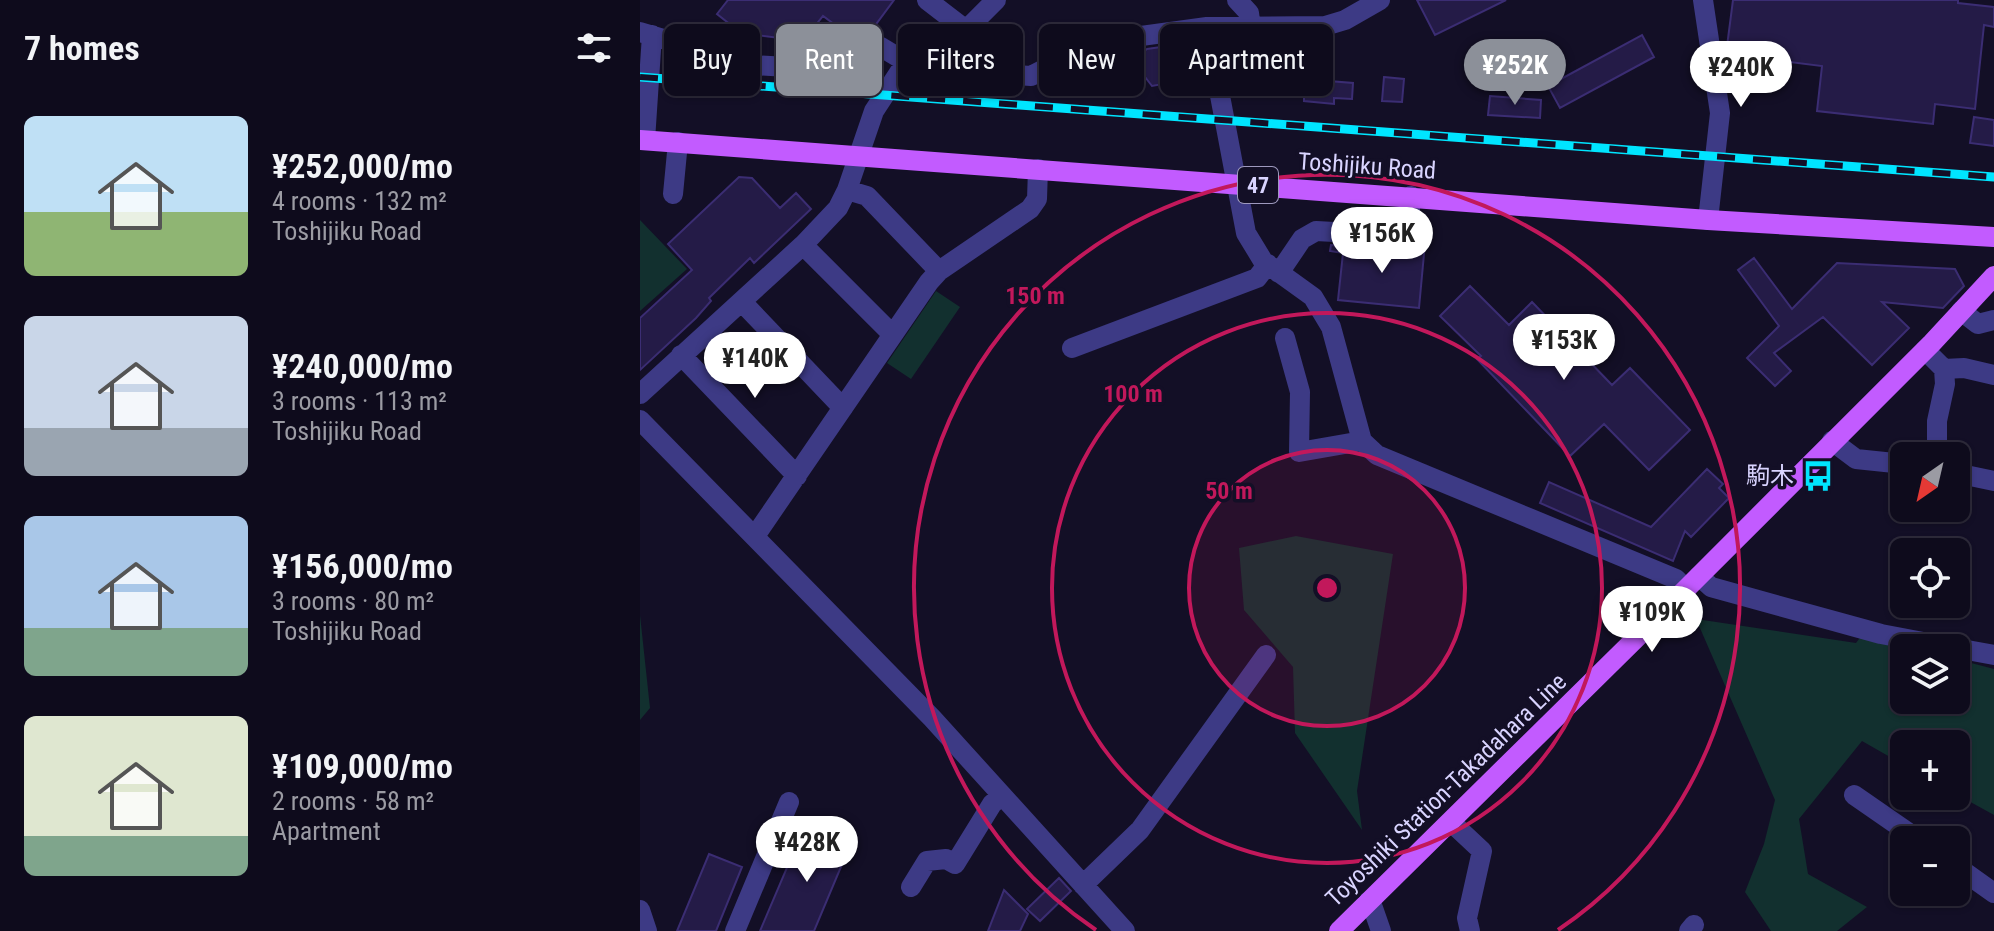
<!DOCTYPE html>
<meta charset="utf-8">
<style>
:root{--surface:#0e0b1c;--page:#1c1929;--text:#f1f3f6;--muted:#9b9ba3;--line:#2e2b3b;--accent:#8c9099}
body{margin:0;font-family:"Roboto Condensed","Noto Sans JP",sans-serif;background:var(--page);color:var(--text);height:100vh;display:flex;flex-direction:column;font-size:30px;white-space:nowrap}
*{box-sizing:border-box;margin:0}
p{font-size:26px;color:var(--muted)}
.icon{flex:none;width:44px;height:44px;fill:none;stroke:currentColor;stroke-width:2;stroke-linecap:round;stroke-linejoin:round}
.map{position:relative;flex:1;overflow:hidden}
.panel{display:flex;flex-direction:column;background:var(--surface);width:640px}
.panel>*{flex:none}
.guide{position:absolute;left:24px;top:24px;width:760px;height:72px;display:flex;gap:16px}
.needle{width:52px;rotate:214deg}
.controls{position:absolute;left:1250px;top:442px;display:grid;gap:16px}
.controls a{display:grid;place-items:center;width:80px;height:80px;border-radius:12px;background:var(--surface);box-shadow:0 2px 6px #0004,0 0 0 2px var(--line);font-size:40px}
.price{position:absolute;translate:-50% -68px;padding:0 18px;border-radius:28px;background:#fff;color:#222;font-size:26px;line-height:52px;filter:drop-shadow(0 2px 4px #0008)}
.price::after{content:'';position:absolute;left:50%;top:48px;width:24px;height:18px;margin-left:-12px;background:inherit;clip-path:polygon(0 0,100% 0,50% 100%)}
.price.current{background:var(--accent);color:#fff}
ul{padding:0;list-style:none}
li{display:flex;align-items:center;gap:24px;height:200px;padding:0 24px}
li span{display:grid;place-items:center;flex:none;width:224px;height:160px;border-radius:12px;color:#555}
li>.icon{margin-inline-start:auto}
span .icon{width:96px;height:96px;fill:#fffc;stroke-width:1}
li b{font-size:34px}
h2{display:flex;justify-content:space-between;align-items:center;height:96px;padding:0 24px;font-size:34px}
.tag{padding:0 28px;border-radius:12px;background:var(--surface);box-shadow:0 2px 6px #0004,0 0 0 2px var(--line);font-size:28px;line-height:72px}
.tag.current{background:var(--accent);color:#fff}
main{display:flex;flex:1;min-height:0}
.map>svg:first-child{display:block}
.green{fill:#12302f}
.building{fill:#241b47;stroke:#3b2d73;stroke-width:2}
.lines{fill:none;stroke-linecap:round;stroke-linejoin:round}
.minor{stroke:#3d3a85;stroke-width:20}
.major{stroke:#c25bff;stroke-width:20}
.rail-casing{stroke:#00e5ff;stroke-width:9}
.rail{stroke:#130f26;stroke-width:6;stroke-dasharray:18;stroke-linecap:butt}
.ring{fill:none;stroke:#c2185b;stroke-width:4}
.labels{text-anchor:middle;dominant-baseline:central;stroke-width:7;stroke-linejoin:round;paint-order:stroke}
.shield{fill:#130f26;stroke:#9e99be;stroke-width:2}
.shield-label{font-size:22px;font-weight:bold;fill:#d9d4ff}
.street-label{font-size:24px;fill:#d9d4ff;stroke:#130f26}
.poi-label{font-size:24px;fill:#d9d4ff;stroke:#130f26;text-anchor:end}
.centre{fill:#c2185b;stroke:#130f26;stroke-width:4}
.ring-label{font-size:24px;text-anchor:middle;font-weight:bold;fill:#c2185b;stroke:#130f26;stroke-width:7;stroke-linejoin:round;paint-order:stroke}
</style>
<main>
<section class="panel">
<h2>7 homes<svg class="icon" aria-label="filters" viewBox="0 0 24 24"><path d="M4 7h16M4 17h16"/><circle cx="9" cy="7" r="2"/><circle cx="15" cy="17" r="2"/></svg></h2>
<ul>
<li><span style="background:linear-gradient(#bfe0f5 60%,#8fb573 0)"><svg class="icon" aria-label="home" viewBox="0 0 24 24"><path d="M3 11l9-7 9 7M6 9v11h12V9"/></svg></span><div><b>¥252,000/mo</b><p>4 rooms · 132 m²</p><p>Toshijiku Road</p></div></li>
<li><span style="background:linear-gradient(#c9d6e8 70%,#9aa5b1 0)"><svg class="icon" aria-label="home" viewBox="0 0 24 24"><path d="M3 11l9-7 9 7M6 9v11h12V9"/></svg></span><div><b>¥240,000/mo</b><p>3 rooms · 113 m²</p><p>Toshijiku Road</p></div></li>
<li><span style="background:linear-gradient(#a9c7e8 70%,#7fa58c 0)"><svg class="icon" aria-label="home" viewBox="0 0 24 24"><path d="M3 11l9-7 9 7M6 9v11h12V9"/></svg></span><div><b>¥156,000/mo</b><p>3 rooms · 80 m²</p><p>Toshijiku Road</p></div></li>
<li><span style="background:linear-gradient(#dfe7d0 75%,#7fa58c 0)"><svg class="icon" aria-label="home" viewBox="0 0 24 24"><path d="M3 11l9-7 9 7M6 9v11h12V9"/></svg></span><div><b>¥109,000/mo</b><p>2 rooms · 58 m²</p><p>Apartment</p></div></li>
</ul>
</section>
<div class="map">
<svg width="1354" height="931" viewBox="0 0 1354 931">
<rect width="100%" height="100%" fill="#130f26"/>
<!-- green -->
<path class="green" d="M0,220L47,269L0,311Z
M296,291L320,307L271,379L247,363Z
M656,536L753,554L717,791L722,830L655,733L653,667L604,610L599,548Z
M0,615L10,708L0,720Z
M1056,619L1216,643L1222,635L1264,648V700H1316V659L1354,669V815L1316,794V744H1264V765L1222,741L1159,819L1168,874L1227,907L1197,931H1131L1105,892L1124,844L1135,800Z"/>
<!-- building -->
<path class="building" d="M88,0H254L228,35L221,30L214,39L183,16L163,41L101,33L77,14Z
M777,0H866L795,35Z
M1093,0H1318V3L1354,7V27L1344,25L1335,109L1295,104L1293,124L1177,111L1182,66L1086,54Z
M1002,35L1014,57L920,108L908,86Z
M549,43L550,47L557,46L560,59L547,61L550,79L512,86L492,60L507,49Z
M606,69L653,73L652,78L713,83L712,99L694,98V104L664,101V96L604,91Z
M744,77L764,79L762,102L742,101Z
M850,96L901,100L900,118L848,115Z
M1334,117L1354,120V146L1330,143Z
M99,177L112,178L140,208L156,193L171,209L114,263L110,258L69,298L71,301L56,318L0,370V318L52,270L28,244Z
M779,243H785L779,308L698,300L703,253L690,251L691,245L767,249Z
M1114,258L1152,309L1197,263L1315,269L1324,286L1303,308L1242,302L1269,328L1232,365L1183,317L1134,353L1151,371L1135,386L1107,358L1139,326L1098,270Z
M830,286L869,325L892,302L972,385L990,368L1050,430L1009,470L964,424L930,456L837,359L841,356L800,316Z
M1067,469L1083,484L1079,488L1089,498L1051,537L1045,531L1033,561L900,503L909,482L1011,527Z
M179,829L211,843L174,931H120L160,837L173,842Z
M69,854L102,867L76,931H37Z
M419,878L431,891L400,921L387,909Z
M364,890L388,914L380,931H348Z"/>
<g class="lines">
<!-- minor -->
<path class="minor" d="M287,0L326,30
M597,0L609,13L611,28
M1063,0L1080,113L1068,220
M567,27L606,233L623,261L673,297L691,327L722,441L737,455L1036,579L1046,589
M0,32L112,65L148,67L179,66L241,47L266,62
M293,47L316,71L391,76L457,42L567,27L685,26L705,20L740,0
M5,140L12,35
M207,190L227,196L299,271
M33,194L38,142
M163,245L252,334
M639,273L662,239L676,231L768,236L771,196
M102,302L203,408
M1321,311L1338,324L1354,320
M645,338L660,392L659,452L722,441
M432,348L617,278L628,264
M1285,350L1304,369L1305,384L1297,421V456
M41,355L157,476
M1304,369L1324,368L1354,375
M0,394L163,245L198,208L207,190L234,111L266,62L326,30L356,0
M0,420L292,718L485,931
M1192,441L1216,459L1264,464
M1316,473L1354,481
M115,536L289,282L299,271L390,209L397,199L398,169
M1059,576L1071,587L1241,634L1315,648
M1316,648L1354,655
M1214,795L1279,840
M811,822L842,851L827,918L830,931
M1316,866L1354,893
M443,885L500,830L626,655
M271,887L287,861L306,859L315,864L352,804L361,796
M728,902L733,908L741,931
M0,910L7,931
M95,931L149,802
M1049,931L1054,925"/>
<!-- major -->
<path class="major" d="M0,140L1068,220L1354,237
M699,931L1046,589L1292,343L1354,276"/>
<defs>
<path id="rail" d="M0,77L1354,177"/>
</defs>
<!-- rail casing -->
<use href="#rail" class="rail-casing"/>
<!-- rail -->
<use href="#rail" class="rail"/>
</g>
<!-- distance rings -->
<circle cx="687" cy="588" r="138" fill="#c2185b" fill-opacity=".12"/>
<g class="ring">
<circle cx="687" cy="588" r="138"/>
<circle cx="687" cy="588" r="275"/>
<path d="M456 930A413 413 0 1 1 918 930"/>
</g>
<!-- icons -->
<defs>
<symbol id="bus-bare" viewBox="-9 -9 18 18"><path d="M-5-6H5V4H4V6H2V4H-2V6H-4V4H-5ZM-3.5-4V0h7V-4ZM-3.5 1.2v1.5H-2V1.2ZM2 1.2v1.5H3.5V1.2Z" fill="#00e5ff" stroke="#130f26" stroke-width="2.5" paint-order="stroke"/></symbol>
</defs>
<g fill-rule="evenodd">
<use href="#bus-bare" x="1156" y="454" width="44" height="44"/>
</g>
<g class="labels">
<!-- shield labels -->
<rect class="shield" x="598" y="167" width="40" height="36" rx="6"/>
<g class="shield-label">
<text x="618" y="185">47</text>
</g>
<!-- street labels -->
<g class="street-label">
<text transform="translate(727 166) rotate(4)">Toshijiku Road</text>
<text transform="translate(806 790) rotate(-44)">Toyoshiki Station-Takadahara Line</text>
</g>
<!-- poi labels -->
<g class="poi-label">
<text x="1154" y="476">駒木</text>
</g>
</g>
<circle cx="687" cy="588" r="12" class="centre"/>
<g class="ring-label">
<text x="395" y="304">150 m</text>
<text x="493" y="402">100 m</text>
<text x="589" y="499">50 m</text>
</g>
</svg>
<div class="controls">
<a><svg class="needle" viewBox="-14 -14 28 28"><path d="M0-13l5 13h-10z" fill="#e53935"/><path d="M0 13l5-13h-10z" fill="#9b9ba3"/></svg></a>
<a><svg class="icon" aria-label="locate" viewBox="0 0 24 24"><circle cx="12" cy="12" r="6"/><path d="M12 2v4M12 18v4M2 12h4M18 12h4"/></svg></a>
<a><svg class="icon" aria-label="layers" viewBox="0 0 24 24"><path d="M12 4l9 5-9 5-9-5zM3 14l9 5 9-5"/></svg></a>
<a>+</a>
<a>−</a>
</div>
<b class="price current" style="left:875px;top:107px">¥252K</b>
<b class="price" style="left:1101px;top:109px">¥240K</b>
<b class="price" style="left:742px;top:275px">¥156K</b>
<b class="price" style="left:924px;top:382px">¥153K</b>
<b class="price" style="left:115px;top:400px">¥140K</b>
<b class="price" style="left:1012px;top:654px">¥109K</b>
<b class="price" style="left:167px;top:884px">¥428K</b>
<div class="guide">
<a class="tag">Buy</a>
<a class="tag current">Rent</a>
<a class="tag">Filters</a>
<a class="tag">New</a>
<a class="tag">Apartment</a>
</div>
</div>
</main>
